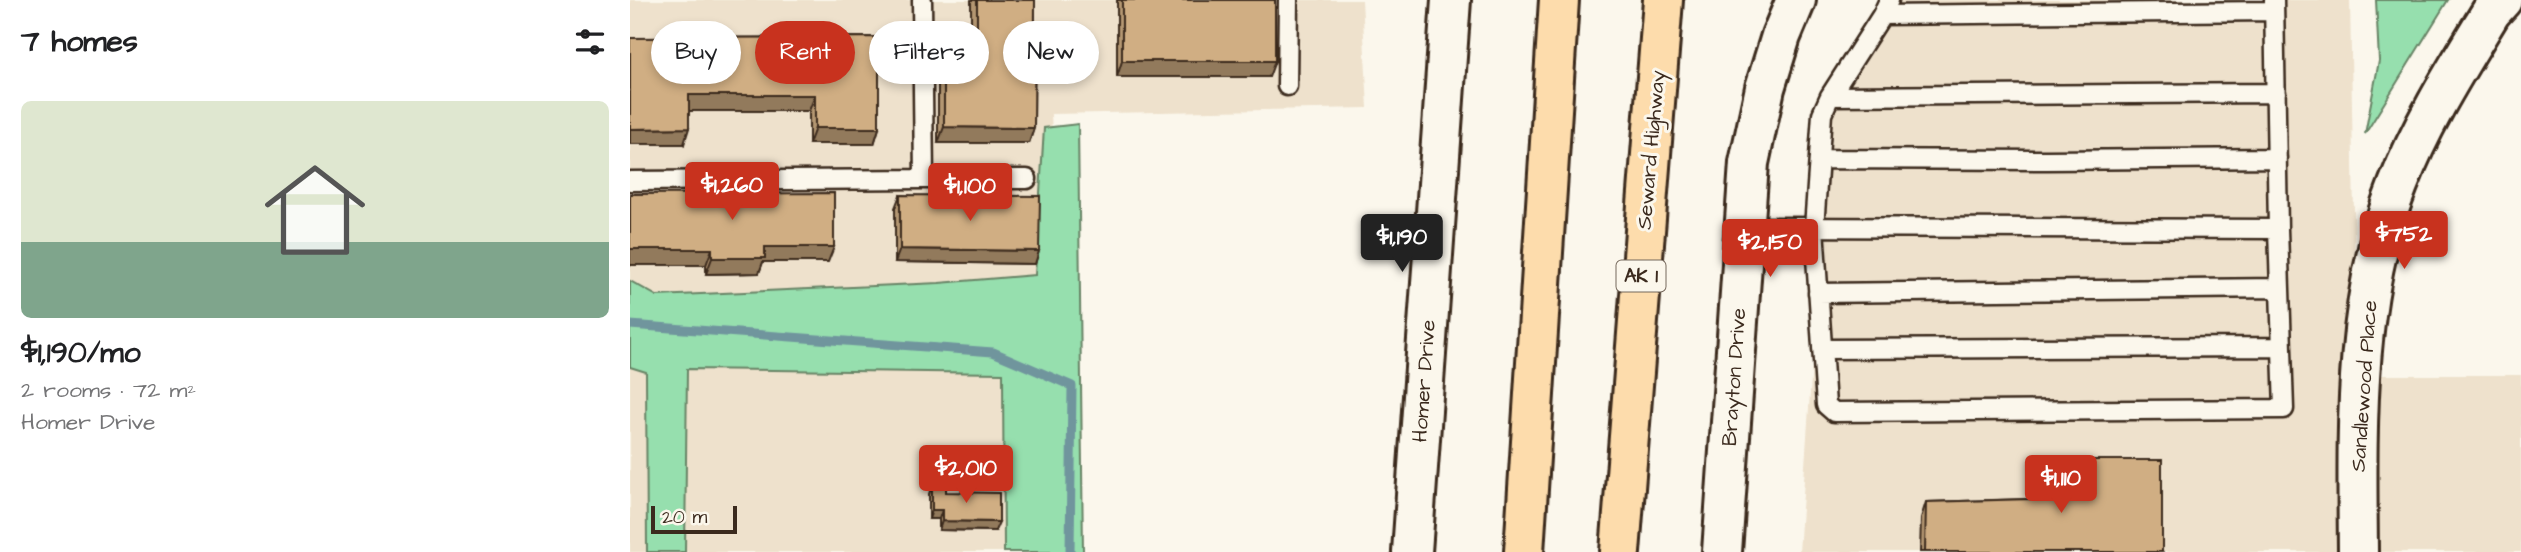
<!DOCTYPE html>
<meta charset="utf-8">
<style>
:root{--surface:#fff;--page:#f6f6f6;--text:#202124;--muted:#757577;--line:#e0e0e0;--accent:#c8321e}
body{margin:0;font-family:"Architects Daughter",sans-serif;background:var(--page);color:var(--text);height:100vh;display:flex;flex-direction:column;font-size:26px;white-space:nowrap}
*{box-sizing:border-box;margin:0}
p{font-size:23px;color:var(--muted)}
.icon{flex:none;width:38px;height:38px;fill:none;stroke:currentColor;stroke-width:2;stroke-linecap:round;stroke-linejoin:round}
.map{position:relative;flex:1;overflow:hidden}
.drawer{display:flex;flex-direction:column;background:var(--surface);width:630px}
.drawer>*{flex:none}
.top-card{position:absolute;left:21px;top:21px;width:665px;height:63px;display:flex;gap:14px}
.scale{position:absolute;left:21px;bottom:18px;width:86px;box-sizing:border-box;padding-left:7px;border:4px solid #3b2a1e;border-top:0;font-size:19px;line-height:24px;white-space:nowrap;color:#3b2a1e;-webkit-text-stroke:5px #fbf7ec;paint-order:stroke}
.price{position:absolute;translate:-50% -60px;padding:0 16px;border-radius:7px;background:var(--accent);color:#fff;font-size:23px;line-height:46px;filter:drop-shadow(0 2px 4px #0008)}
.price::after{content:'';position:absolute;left:50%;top:42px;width:21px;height:16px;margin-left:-10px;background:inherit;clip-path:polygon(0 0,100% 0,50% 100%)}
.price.on{background:#222;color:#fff}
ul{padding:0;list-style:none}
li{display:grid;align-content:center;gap:14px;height:371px;padding:0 21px}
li+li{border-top:2px solid var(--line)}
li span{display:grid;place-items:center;height:217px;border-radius:10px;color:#555}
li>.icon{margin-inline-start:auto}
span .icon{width:126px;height:126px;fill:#fffc;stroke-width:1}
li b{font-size:30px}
h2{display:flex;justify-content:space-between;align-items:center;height:84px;padding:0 21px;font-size:30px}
.tag{padding:0 24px;border-radius:32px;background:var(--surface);box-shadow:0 4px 10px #0003;font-size:24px;line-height:63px}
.tag.on{background:var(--accent);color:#fff}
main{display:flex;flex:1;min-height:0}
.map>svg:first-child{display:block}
.built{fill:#eee1cc}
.green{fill:#96dfae;stroke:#688466;stroke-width:2}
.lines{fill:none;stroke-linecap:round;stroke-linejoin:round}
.stream{stroke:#6f959d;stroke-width:9}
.lane-casing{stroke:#3b2a1e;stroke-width:23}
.secondary-casing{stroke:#3b2a1e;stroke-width:44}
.highway-casing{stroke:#3b2a1e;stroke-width:44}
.lane{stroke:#fbf7ec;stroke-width:18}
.secondary{stroke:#fbf7ec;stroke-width:38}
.highway{stroke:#fddcac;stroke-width:38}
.wall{fill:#b39671;stroke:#3b2a1e;stroke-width:2}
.shaded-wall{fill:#927a5c;stroke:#3b2a1e;stroke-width:2}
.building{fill:#d0ae83;stroke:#3b2a1e;stroke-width:2}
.labels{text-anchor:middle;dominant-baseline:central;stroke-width:6;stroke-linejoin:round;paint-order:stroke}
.shield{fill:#fbf7ec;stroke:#75685c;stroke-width:2}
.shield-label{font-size:19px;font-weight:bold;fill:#3b2a1e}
.street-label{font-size:21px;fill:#3b2a1e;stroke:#fbf7ec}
</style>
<main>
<section class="drawer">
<h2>7 homes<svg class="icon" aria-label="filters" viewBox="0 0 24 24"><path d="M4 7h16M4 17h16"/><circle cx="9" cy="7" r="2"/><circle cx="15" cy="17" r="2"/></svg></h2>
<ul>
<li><span style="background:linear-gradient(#dfe7d0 65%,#7fa58c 0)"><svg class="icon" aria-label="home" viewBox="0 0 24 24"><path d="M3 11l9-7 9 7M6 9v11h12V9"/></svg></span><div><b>$1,190/mo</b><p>2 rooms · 72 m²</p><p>Homer Drive</p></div></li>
</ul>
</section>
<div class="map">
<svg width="1891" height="552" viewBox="0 0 1891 552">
<rect width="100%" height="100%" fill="#fbf7ec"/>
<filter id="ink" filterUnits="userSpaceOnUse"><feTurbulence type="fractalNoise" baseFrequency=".0143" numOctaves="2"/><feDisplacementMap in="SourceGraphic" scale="14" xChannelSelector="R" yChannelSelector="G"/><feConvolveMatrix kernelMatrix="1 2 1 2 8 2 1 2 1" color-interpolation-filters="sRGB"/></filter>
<g filter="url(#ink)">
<!-- built -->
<path class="built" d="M0,0H732L738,108L421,114L431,287L428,552H0Z
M1249,0H1720L1727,375H1891V552H1169L1199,119Z"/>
<!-- green -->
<path class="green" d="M1746,0H1818L1735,134L1749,61Z
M448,124L453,552H374L373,373L57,369L55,552H17L16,372L0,367V281L27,296L309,283L405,275L414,128Z"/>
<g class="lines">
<!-- stream -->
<path class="stream" d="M0,325L363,352L442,386L440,552"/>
<defs>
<path id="lane" d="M1259,0L1252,15L1200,96L1192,114L1184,228L1196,405L1204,412L1654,409L1648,229
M1252,15L1644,11
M657,86L658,0
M1200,96L1646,93
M1189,159L1417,160L1647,158
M294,179H397
M0,181L294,179L292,0
M1114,227L1648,229L1644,0
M1188,293L1650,288
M1192,349L1652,347"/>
<path id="secondary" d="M782,552L821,0
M1092,552L1119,163L1135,88L1151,36L1166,0
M1728,552C1727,433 1723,297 1768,185C1792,123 1827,68 1861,12L1872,0"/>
<path id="highway" d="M894,552L929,0
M990,552L1033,0"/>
</defs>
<!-- lane casing -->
<use href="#lane" class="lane-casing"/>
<!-- secondary casing -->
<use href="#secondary" class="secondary-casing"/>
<!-- highway casing -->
<use href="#highway" class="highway-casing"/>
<!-- lane -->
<use href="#lane" class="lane"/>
<!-- secondary -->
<use href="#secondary" class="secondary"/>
<!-- highway -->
<use href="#highway" class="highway"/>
</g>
<!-- wall -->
<path class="wall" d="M341,0H405L404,128L399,143H308V78L314,62L341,63Z
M487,0H645L639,77H487Z
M249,37V128L244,144H179V111H59L54,144L0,38Z
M0,194L198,262H133L129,273L76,274V265H0Z
M270,195L409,251L405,264L265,262V208Z
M1439,460L1532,552H1290L1291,518L1296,502L1432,498L1433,475Z
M302,485L316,492L365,531L309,530V519H299V494Z"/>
<!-- shaded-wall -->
<path class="shaded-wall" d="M492,61H645L639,77H487Z
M59,95H185L179,111H54Z
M314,127L404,128L399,143H308Z
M59,128L54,144H0V129Z
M185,128H249L244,144H179Z
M135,247H204L198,262H133L129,273L76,274L82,258Z
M0,249H82L76,265H0Z
M270,249L409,251L405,264L265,262Z
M302,510H312L309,519H299Z
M312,521L369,522L365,531L309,530Z"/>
<!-- building -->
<path class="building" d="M347,0H405L404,128L314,127V62L347,63Z
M492,0H645V61H492Z
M249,37V128H185V95H59V128L0,129V38Z
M204,193V247H135V258H82V249H0V194Z
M270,195L410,196L409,251L270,249Z
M1439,460H1532V552H1295L1296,502L1437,498Z
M302,485H316V492L369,493V522L312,521V510H302Z"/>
</g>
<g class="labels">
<!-- shield labels -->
<rect class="shield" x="986.5" y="260.5" width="49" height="31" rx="5"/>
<g class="shield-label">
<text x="1011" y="276">AK 1</text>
</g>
<!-- street labels -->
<g class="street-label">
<text transform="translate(1021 150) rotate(-85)">Seward Highway</text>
<text transform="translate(1104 377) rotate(-86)">Brayton Drive</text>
<text transform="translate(794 381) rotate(-86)">Homer Drive</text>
<text transform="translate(1734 386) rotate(-86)">Sandlewood Place</text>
</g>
</g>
</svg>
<div class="scale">20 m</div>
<b class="price" style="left:102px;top:222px">$1,260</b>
<b class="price" style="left:340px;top:223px">$1,100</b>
<b class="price" style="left:1774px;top:271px">$752</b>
<b class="price on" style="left:772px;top:274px">$1,190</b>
<b class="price" style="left:1140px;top:279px">$2,150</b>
<b class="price" style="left:336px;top:505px">$2,010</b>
<b class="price" style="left:1431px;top:515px">$1,110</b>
<div class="top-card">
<a class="tag">Buy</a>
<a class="tag on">Rent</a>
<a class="tag">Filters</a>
<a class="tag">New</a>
</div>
</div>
</main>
